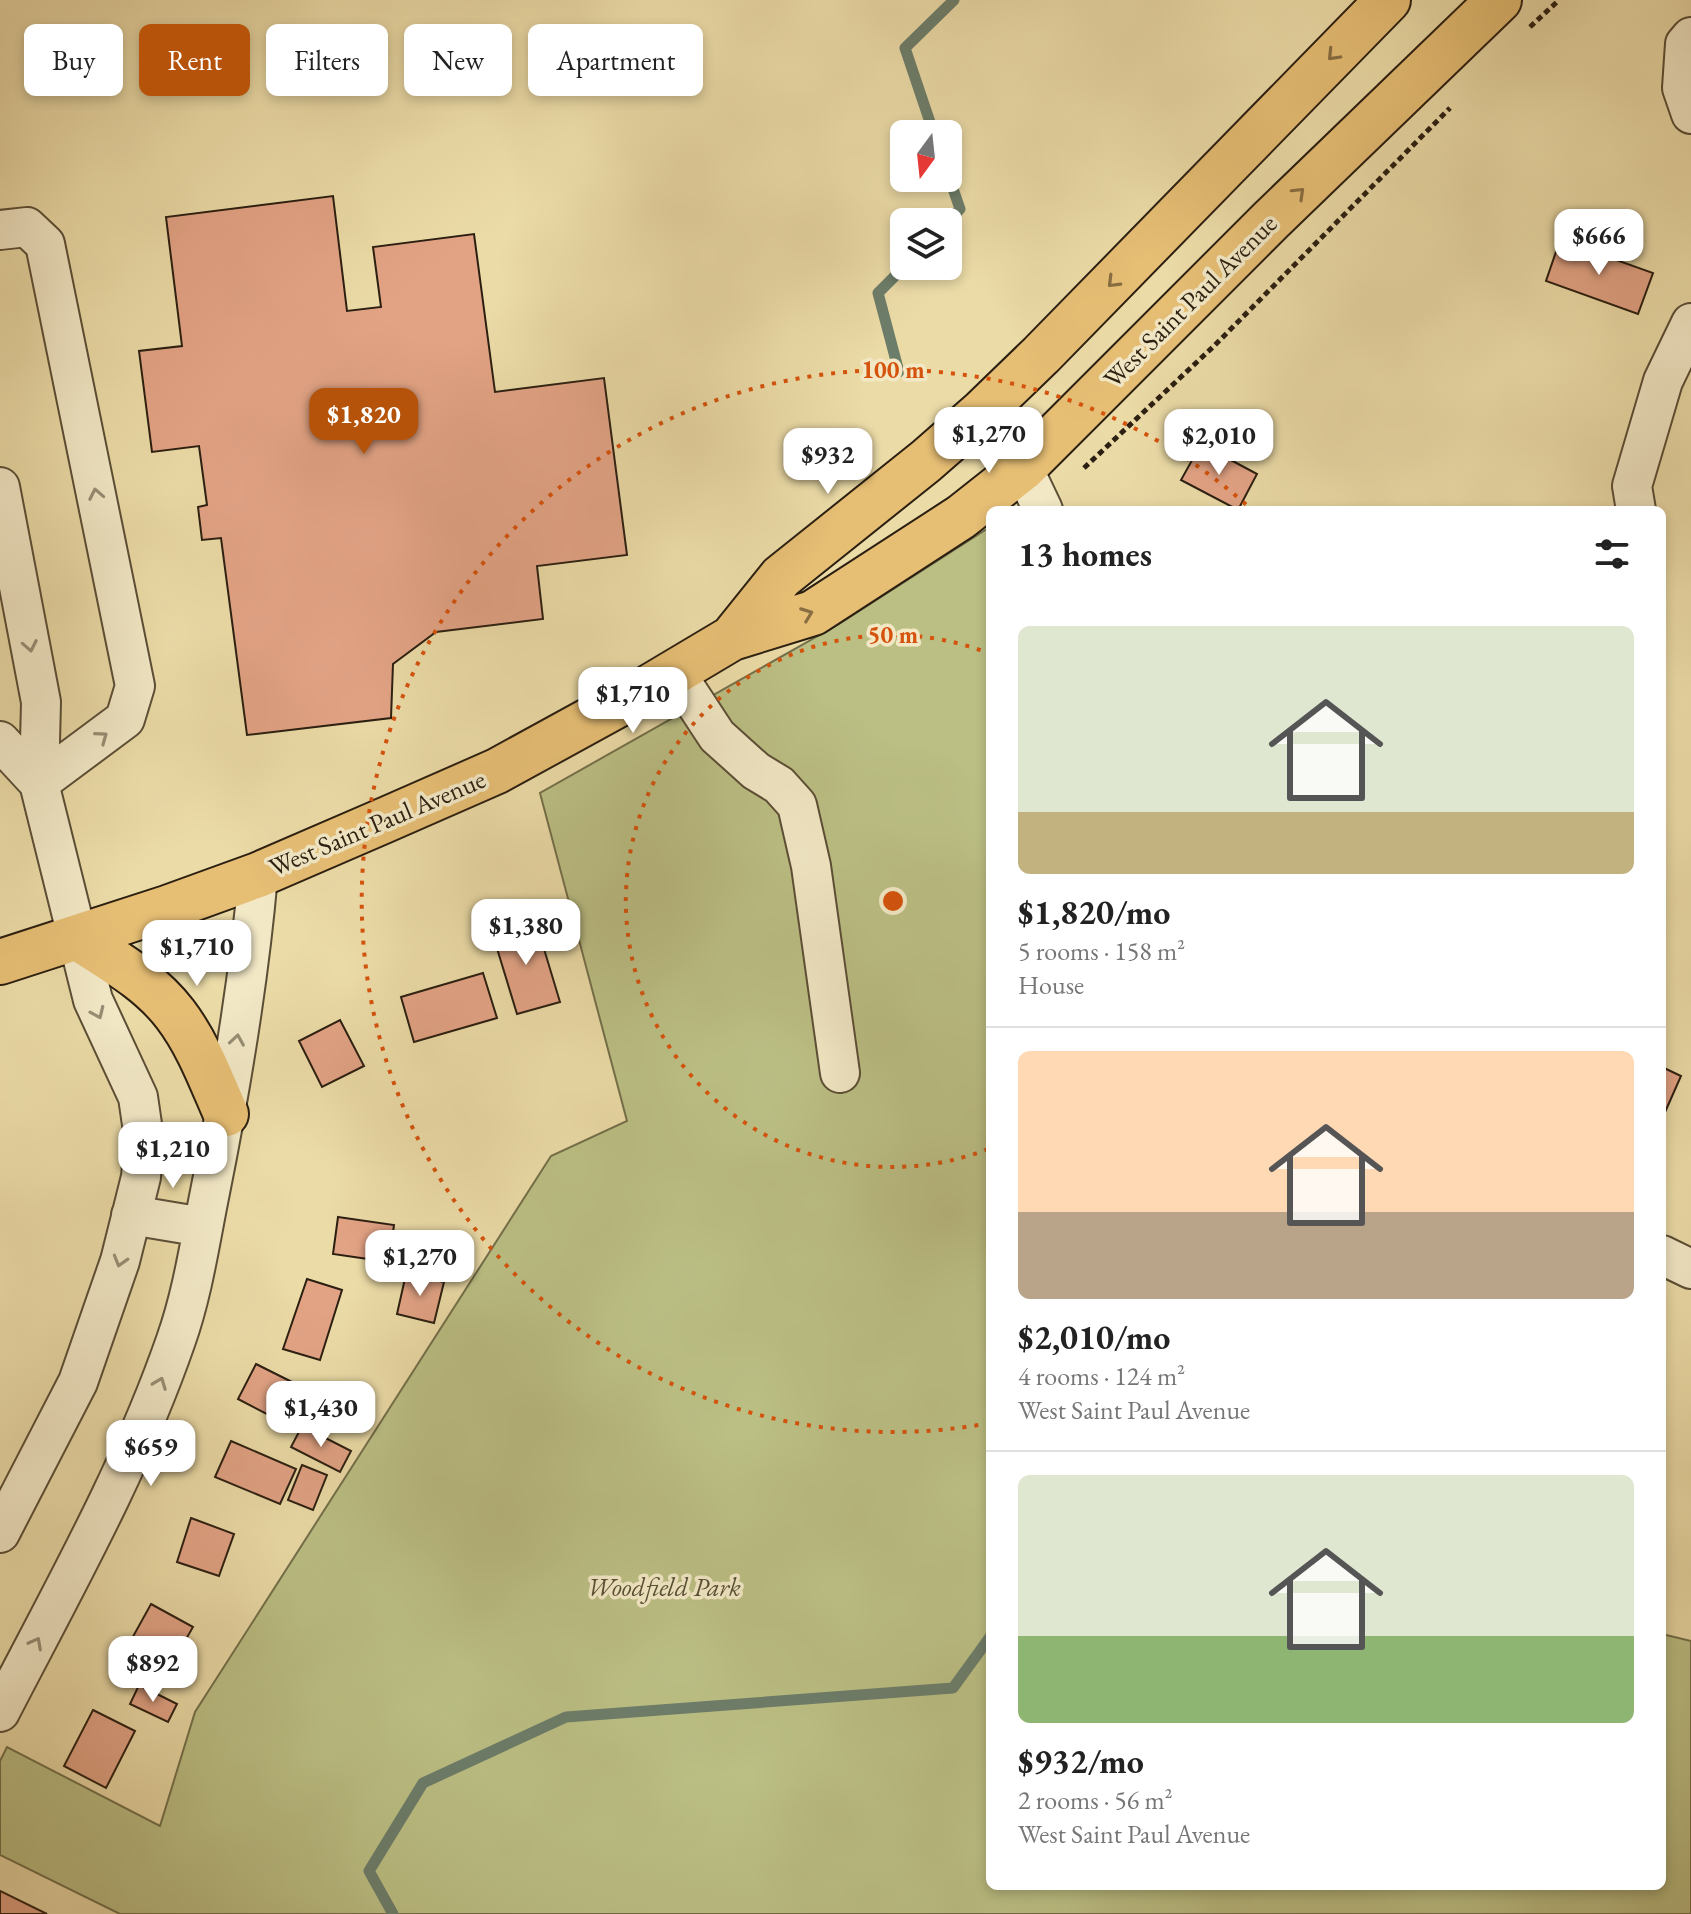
<!DOCTYPE html>
<meta charset="utf-8">
<style>
:root{--surface:#fff;--page:#f2f2f2;--text:#222;--muted:#767676;--line:#e0e0e0;--accent:#b45309}
body{margin:0;font-family:"EB Garamond",serif;background:var(--page);color:var(--text);height:100vh;display:flex;flex-direction:column;font-size:30px;white-space:nowrap}
*{box-sizing:border-box;margin:0}
p{font-size:26px;color:var(--muted)}
.icon{flex:none;width:44px;height:44px;fill:none;stroke:currentColor;stroke-width:2;stroke-linecap:round;stroke-linejoin:round}
.map{position:relative;flex:1;overflow:hidden}
.drawer{position:absolute;left:986px;top:506px;width:680px;height:1384px;display:flex;flex-direction:column;background:var(--surface);border-radius:12px;box-shadow:0 4px 12px #0003}
.drawer>*{flex:none}
.top-card{position:absolute;left:24px;top:24px;width:760px;height:72px;display:flex;gap:16px}
.needle{width:52px;rotate:195deg}
.controls{position:absolute;left:890px;top:120px;display:grid;gap:16px}
.controls a{display:grid;place-items:center;width:72px;height:72px;border-radius:12px;background:var(--surface);box-shadow:0 4px 12px #0003;font-size:40px}
.price{position:absolute;translate:-50% -68px;padding:0 18px;border-radius:16px;background:#fff;color:#222;font-size:26px;line-height:52px;filter:drop-shadow(0 2px 4px #0008)}
.price::after{content:'';position:absolute;left:50%;top:48px;width:24px;height:18px;margin-left:-12px;background:inherit;clip-path:polygon(0 0,100% 0,50% 100%)}
.price.current{background:var(--accent);color:#fff}
ul{padding:0;list-style:none}
li{display:grid;align-content:center;gap:16px;height:424px;padding:0 32px}
li+li{border-top:2px solid var(--line)}
li span{display:grid;place-items:center;height:248px;border-radius:12px;color:#555}
li>.icon{margin-inline-start:auto}
span .icon{width:144px;height:144px;fill:#fffc;stroke-width:1}
li b{font-size:34px}
h2{display:flex;justify-content:space-between;align-items:center;height:96px;padding:0 32px;font-size:34px}
.pill{padding:0 28px;border-radius:12px;background:var(--surface);box-shadow:0 4px 12px #0003;font-size:28px;line-height:72px}
.pill.current{background:var(--accent);color:#fff}
.map>svg:first-child{display:block}
.green{fill:#bbbf84;stroke:#736f4a;stroke-width:2}
.lines{fill:none;stroke-linecap:round;stroke-linejoin:round}
.stream{stroke:#6c7d6a;stroke-width:11}
.building{fill:#e2a385;stroke:#2b1f11;stroke-width:2}
.minor-casing{stroke:#5b4e36;stroke-width:42}
.major-casing{stroke:#2b1f11;stroke-width:48}
.path{stroke:#2b1f11;stroke-width:5;stroke-dasharray:6 4;stroke-linecap:butt}
.minor{stroke:#f2e8c6;stroke-width:38}
.major{stroke:#e6be74;stroke-width:44}
.oneway{stroke:#886e42}
.oneway2{stroke:#988e75}
.ring{fill:none;stroke:#d5530c;stroke-width:4;stroke-dasharray:4 8}
.labels{text-anchor:middle;dominant-baseline:central;stroke-width:7;stroke-linejoin:round;paint-order:stroke}
.street-label{font-size:26px;fill:#2b1f11;stroke:#f2e8c6}
.park-label{font-size:26px;font-style:italic;fill:#564f34;stroke:#f2e8c6}
.centre{fill:#d5530c;stroke:#f2e8c6;stroke-width:4}
.ring-label{font-size:24px;text-anchor:middle;font-weight:bold;fill:#d5530c;stroke:#f2e8c6;stroke-width:7;stroke-linejoin:round;paint-order:stroke}
</style>
<div class="map">
<svg width="1691" height="1914" viewBox="0 0 1691 1914">
<rect width="100%" height="100%" fill="#ebdba7"/>
<filter id="stains"><feTurbulence type="fractalNoise" baseFrequency=".0025" numOctaves="4"/><feColorMatrix values="0 0 0 0 .2 0 0 0 0 .09 0 0 0 0 .02 0 0 0 .5 -.17"/></filter>
<radialGradient id="worn" r=".72"><stop offset=".6" stop-color="#630" stop-opacity="0"/><stop offset="1" stop-color="#630" stop-opacity=".3"/></radialGradient>
<!-- green -->
<path class="green" d="M990,527V1886H1662V1634L1691,1641V1914H120L0,1855V1761L7,1747L160,1826L195,1712L551,1156L627,1121L540,793L839,624Z"/>
<g class="lines">
<!-- stream -->
<path class="stream" d="M934,134L905,48L954,0
M948,222L960,209L948,174
M899,372L878,293L905,266
M393,1914L369,1871L423,1783L566,1717L953,1688L990,1637"/>
</g>
<!-- building -->
<path class="building" d="M333,196L347,311L381,307L373,247L474,234L495,392L604,378L627,555L537,566L543,619L436,632L393,664L391,718L247,735L221,538L202,540L198,507L207,505L199,446L152,452L139,351L182,346L166,217Z
M1560,240L1653,273L1638,314L1546,281Z
M1201,444L1257,474L1238,510L1181,480Z
M535,919L560,1002L517,1014L492,932Z
M483,973L497,1018L414,1042L401,997Z
M340,1020L364,1066L322,1087L299,1041Z
M1662,1067L1681,1076L1662,1119Z
M338,1217L394,1225L389,1262L333,1254Z
M406,1274L444,1282L434,1323L397,1314Z
M307,1279L342,1290L320,1360L283,1349Z
M256,1364L306,1389L288,1425L238,1399Z
M302,1426L351,1451L340,1472L291,1447Z
M231,1441L296,1469L280,1504L215,1477Z
M302,1465L327,1475L313,1510L288,1500Z
M191,1518L234,1534L219,1576L177,1562Z
M151,1604L193,1627L161,1683L120,1660Z
M139,1685L177,1704L168,1722L130,1704Z
M93,1710L135,1731L106,1788L64,1766Z
M0,1891L47,1914H0Z"/>
<g class="lines">
<defs>
<path id="minor" d="M1691,37L1685,44L1682,88L1691,114
M0,230L27,227L45,244L135,686L125,719L39,783
M982,412L1023,468L1043,510
M0,487L41,702L39,783L93,1000L138,1097L144,1138L141,1177L120,1261L78,1382L0,1533
M1636,510L1632,486L1663,381L1691,323
M675,672L717,736L756,771L779,785L797,805L811,866L840,1073
M0,741L39,783
M131,1215L203,1227
M1662,1255L1691,1269
M0,1712C63,1590 131,1470 176,1340C193,1292 200,1241 210,1192C231,1087 249,981 258,875"/>
<path id="major" d="M732,638L781,577L926,461L982,412L1041,355L1388,0
M78,938C112,960 150,981 175,1014C198,1044 211,1080 226,1114
M0,962L167,908L258,875L383,821L497,771L643,691L732,638L813,613L961,517L1023,468L1271,220L1499,0"/>
</defs>
<!-- minor casing -->
<use href="#minor" class="minor-casing"/>
<!-- major casing -->
<use href="#major" class="major-casing"/>
<!-- path -->
<path class="path" d="M1530,27L1559,0
M1084,468L1214,346L1450,108"/>
<!-- minor -->
<use href="#minor" class="minor"/>
<!-- major -->
<use href="#major" class="major"/>
</g>
<!-- one-way arrows -->
<defs><path id="oneway-chevron" d="M-2-3.5L2.5 0L-2 3.5" fill="none" stroke-width="1.6" stroke-linecap="round" stroke-linejoin="round" transform="scale(2)"/></defs>
<g class="oneway">
<use href="#oneway-chevron" transform="translate(1333 55) rotate(134)"/>
<use href="#oneway-chevron" transform="translate(1299 193) rotate(-44)"/>
<use href="#oneway-chevron" transform="translate(1113 282) rotate(135)"/>
<use href="#oneway-chevron" transform="translate(807 614) rotate(-21)"/>
</g>
<g class="oneway2">
<use href="#oneway-chevron" transform="translate(96 494) rotate(-101)"/>
<use href="#oneway-chevron" transform="translate(30 646) rotate(79)"/>
<use href="#oneway-chevron" transform="translate(102 737) rotate(-36)"/>
<use href="#oneway-chevron" transform="translate(98 1013) rotate(66)"/>
<use href="#oneway-chevron" transform="translate(237 1040) rotate(-81)"/>
<use href="#oneway-chevron" transform="translate(120 1261) rotate(106)"/>
<use href="#oneway-chevron" transform="translate(160 1383) rotate(-69)"/>
<use href="#oneway-chevron" transform="translate(36 1643) rotate(-62)"/>
</g>
<!-- distance rings -->
<g class="ring">
<path d="M988 1149A266 266 0 1 1 988 653"/>
<path d="M990 1423A531 531 0 1 1 1252 510"/>
</g>
<g class="labels">
<!-- street labels -->
<g class="street-label">
<text transform="translate(1190 301) rotate(-45)">West Saint Paul Avenue</text>
<text transform="translate(377 823) rotate(-23)">West Saint Paul Avenue</text>
</g>
<!-- park labels -->
<g class="park-label">
<text x="664" y="1587">Woodfield Park</text>
</g>
</g>
<circle cx="893" cy="901" r="12" class="centre"/>
<g class="ring-label">
<text x="893" y="378">100 m</text>
<text x="893" y="643">50 m</text>
</g>
<rect width="100%" height="100%" filter="url(#stains)"/>
<rect width="100%" height="100%" fill="url(#worn)"/>
</svg>
<div class="controls">
<a><svg class="needle" viewBox="-14 -14 28 28"><path d="M0-13l5 13h-10z" fill="#e53935"/><path d="M0 13l5-13h-10z" fill="#767676"/></svg></a>
<a><svg class="icon" aria-label="layers" viewBox="0 0 24 24"><path d="M12 4l9 5-9 5-9-5zM3 14l9 5 9-5"/></svg></a>
</div>
<b class="price" style="left:1599px;top:277px">$666</b>
<b class="price current" style="left:364px;top:456px">$1,820</b>
<b class="price" style="left:989px;top:475px">$1,270</b>
<b class="price" style="left:1219px;top:477px">$2,010</b>
<b class="price" style="left:828px;top:496px">$932</b>
<b class="price" style="left:633px;top:735px">$1,710</b>
<b class="price" style="left:526px;top:967px">$1,380</b>
<b class="price" style="left:197px;top:988px">$1,710</b>
<b class="price" style="left:173px;top:1190px">$1,210</b>
<b class="price" style="left:420px;top:1298px">$1,270</b>
<b class="price" style="left:321px;top:1449px">$1,430</b>
<b class="price" style="left:151px;top:1488px">$659</b>
<b class="price" style="left:153px;top:1704px">$892</b>
<div class="top-card">
<a class="pill">Buy</a>
<a class="pill current">Rent</a>
<a class="pill">Filters</a>
<a class="pill">New</a>
<a class="pill">Apartment</a>
</div>
<section class="drawer">
<h2>13 homes<svg class="icon" aria-label="filters" viewBox="0 0 24 24"><path d="M4 7h16M4 17h16"/><circle cx="9" cy="7" r="2"/><circle cx="15" cy="17" r="2"/></svg></h2>
<ul>
<li><span style="background:linear-gradient(#dfe7d0 75%,#c2b280 0)"><svg class="icon" aria-label="home" viewBox="0 0 24 24"><path d="M3 11l9-7 9 7M6 9v11h12V9"/></svg></span><div><b>$1,820/mo</b><p>5 rooms · 158 m²</p><p>House</p></div></li>
<li><span style="background:linear-gradient(#ffd9b3 65%,#b9a48a 0)"><svg class="icon" aria-label="home" viewBox="0 0 24 24"><path d="M3 11l9-7 9 7M6 9v11h12V9"/></svg></span><div><b>$2,010/mo</b><p>4 rooms · 124 m²</p><p>West Saint Paul Avenue</p></div></li>
<li><span style="background:linear-gradient(#dfe7d0 65%,#8fb573 0)"><svg class="icon" aria-label="home" viewBox="0 0 24 24"><path d="M3 11l9-7 9 7M6 9v11h12V9"/></svg></span><div><b>$932/mo</b><p>2 rooms · 56 m²</p><p>West Saint Paul Avenue</p></div></li>
</ul>
</section>
</div>
